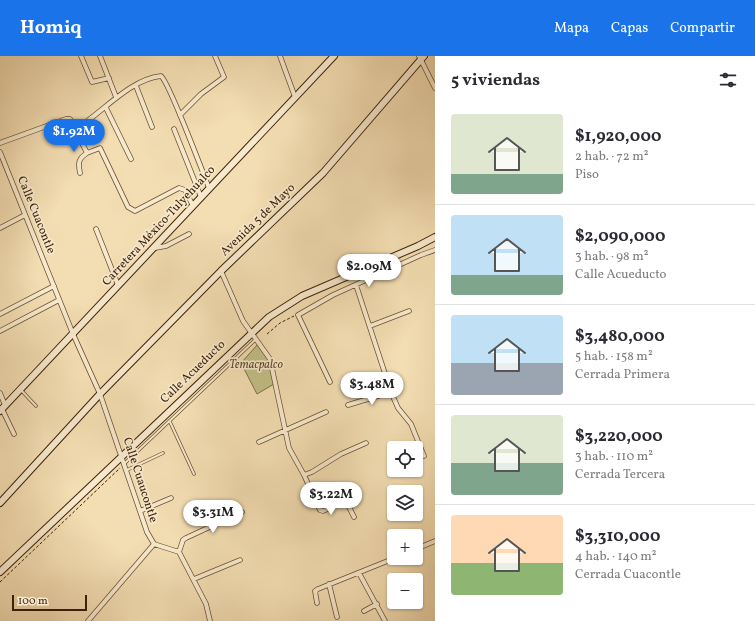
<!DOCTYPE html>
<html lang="es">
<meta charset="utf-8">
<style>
:root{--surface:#fff;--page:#f7f7f7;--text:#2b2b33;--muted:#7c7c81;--line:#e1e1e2;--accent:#1a73e8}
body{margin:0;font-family:Vollkorn,serif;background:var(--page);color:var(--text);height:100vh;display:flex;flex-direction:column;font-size:15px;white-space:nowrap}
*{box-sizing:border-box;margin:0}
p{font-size:13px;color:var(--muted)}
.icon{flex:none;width:22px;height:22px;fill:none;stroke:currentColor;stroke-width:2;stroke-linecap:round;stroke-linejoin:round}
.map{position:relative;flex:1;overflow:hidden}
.details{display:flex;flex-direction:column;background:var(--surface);width:320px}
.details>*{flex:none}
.controls{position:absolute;left:387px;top:385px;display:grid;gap:8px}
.controls a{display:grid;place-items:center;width:36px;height:36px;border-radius:4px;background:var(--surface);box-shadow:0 1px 3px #0004;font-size:20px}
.scale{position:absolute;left:12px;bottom:10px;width:75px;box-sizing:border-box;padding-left:4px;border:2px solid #3e2109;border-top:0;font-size:11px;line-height:14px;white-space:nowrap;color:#3e2109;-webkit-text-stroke:3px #f7e9cd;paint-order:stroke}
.price{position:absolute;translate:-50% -34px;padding:0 9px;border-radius:14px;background:#fff;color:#222;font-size:13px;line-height:26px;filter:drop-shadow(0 1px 2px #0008)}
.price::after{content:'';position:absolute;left:50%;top:24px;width:12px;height:9px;margin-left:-6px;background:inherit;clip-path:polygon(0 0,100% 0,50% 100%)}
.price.selected{background:var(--accent);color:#fff}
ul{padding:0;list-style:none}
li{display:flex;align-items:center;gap:12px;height:100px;padding:0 16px}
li+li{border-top:1px solid var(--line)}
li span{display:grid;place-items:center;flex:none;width:112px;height:80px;border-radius:4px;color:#555}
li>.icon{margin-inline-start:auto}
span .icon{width:48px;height:48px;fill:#fffc;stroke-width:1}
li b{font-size:17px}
h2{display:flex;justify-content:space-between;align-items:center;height:48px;padding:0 16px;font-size:17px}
header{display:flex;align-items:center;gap:24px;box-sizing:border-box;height:56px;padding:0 20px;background:var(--accent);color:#fff}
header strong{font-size:19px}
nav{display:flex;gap:22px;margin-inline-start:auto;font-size:14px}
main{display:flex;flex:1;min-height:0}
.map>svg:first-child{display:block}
.green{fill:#c2bf87;stroke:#807048}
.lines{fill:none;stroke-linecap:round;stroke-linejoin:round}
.lane-casing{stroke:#6b5033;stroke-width:3.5}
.street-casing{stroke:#6b5033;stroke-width:5.5}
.secondary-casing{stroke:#3e2109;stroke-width:8}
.path{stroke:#3e2109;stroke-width:1;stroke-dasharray:3 2;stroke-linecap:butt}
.lane{stroke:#f7e9cd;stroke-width:2}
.street{stroke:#f7e9cd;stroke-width:4}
.secondary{stroke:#f7e9cd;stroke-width:6}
.labels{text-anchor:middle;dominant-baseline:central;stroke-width:3.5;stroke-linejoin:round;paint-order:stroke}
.street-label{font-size:12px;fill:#3e2109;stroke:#f7e9cd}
.park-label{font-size:12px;font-style:italic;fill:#5f4828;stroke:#f7e9cd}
</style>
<header>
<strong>Homiq</strong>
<nav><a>Mapa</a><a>Capas</a><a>Compartir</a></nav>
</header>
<main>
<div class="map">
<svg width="435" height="565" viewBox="0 0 435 565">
<rect width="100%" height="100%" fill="#f3ddb2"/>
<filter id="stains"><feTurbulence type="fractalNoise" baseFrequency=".005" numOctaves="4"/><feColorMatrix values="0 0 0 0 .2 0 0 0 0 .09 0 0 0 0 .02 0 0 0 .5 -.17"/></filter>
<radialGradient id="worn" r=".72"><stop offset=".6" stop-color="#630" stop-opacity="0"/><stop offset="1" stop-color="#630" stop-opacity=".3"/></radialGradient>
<!-- green -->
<path class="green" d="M258,288L268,303L274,328L257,338L241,307Z"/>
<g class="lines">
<defs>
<path id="lane" d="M21,334L36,350
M170,366L194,418
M124,408L256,283
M127,414L163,397"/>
<path id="street" d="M81,0L92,26L109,22
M100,0L116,41
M280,0L295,41
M419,0L435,32
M136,30L152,71
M106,52L131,103
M180,59L201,38L224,21L215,0
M76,73C102,57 130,23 161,20C169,26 203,117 209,132
M174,73L201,141
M0,87L66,63H70L87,97C78,103 78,107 80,117
M0,96L73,278L100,338L147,476L154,488L179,496L206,548L210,565
M87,97L100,92L128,151L135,155L179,132L185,134L193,150
M0,172L25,159
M96,173L118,229
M155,192L166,190L189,178
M221,215L243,265L270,303L289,392L304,419L320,454L323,455L346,445L354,461
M356,229L391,336L398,352L411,368L424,400
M0,258L54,230
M370,270L409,255
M0,275L59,244
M330,326L298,259L333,239L421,199L435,194
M0,337L5,349
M348,349L391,336
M2,353L14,378
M259,386L326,356
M304,419L312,416L341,398L366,387
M140,455L171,442
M416,493L435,485
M179,496L183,484L186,482L242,456
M359,517L385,565
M194,523L240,504
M329,528L337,561
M317,547L315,535L318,533L395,502
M364,555L377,548
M88,565L154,488"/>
<path id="secondary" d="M0,355L334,0
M0,447L100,338L221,215L323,117L424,0
M0,516L269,261L302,240L418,190L435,181"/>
</defs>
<!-- lane casing -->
<use href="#lane" class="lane-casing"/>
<!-- street casing -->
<use href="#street" class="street-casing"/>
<!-- secondary casing -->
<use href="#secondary" class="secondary-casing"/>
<!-- path -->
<path class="path" d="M267,278L280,267L294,260
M0,526L120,412"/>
<!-- lane -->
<use href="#lane" class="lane"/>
<!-- street -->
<use href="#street" class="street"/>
<!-- secondary -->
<use href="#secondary" class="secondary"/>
</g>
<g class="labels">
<!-- street labels -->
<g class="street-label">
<text transform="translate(36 159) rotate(68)">Calle Cuacontle</text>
<text transform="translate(258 164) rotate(-44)">Avenida 5 de Mayo</text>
<text transform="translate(159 170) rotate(-47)">Carretera México-Tulyehualco</text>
<text transform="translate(193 316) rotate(-44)">Calle Acueducto</text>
<text transform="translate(140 424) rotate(72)">Calle Cuaucontle</text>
</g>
<!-- park labels -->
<g class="park-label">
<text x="256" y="309">Temacpalco</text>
</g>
</g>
<rect width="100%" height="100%" filter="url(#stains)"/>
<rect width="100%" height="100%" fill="url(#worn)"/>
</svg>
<div class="controls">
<a><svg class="icon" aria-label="locate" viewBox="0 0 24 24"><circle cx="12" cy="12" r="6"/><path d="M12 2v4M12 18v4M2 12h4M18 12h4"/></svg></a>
<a><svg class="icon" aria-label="layers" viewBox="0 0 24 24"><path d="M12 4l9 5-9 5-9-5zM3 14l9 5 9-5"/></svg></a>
<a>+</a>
<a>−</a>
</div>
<div class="scale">100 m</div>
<b class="price selected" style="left:74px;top:97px">$1.92M</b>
<b class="price" style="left:369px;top:232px">$2.09M</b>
<b class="price" style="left:372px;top:350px">$3.48M</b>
<b class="price" style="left:331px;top:460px">$3.22M</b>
<b class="price" style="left:213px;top:478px">$3.31M</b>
</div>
<section class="details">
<h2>5 viviendas<svg class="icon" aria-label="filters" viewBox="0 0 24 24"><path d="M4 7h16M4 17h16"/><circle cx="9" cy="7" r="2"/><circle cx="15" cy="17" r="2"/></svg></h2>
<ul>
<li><span style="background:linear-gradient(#dfe7d0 75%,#7fa58c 0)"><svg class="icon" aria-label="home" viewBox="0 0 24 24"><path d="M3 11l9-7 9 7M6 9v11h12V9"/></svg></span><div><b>$1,920,000</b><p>2 hab. · 72 m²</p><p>Piso</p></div></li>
<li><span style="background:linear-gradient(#bfe0f5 75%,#7fa58c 0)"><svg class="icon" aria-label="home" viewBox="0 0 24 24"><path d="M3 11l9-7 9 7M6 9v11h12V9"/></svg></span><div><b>$2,090,000</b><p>3 hab. · 98 m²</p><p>Calle Acueducto</p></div></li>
<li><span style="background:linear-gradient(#bfe0f5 60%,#9aa5b1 0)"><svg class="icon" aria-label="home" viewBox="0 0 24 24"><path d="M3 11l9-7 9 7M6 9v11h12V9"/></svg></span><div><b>$3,480,000</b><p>5 hab. · 158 m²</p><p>Cerrada Primera</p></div></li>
<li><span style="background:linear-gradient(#dfe7d0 60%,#7fa58c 0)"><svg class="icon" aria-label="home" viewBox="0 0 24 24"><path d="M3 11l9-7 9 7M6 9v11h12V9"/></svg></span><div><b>$3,220,000</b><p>3 hab. · 110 m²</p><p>Cerrada Tercera</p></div></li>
<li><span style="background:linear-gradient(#ffd9b3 60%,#8fb573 0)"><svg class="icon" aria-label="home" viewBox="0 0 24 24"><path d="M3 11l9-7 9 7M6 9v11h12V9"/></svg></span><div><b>$3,310,000</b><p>4 hab. · 140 m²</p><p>Cerrada Cuacontle</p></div></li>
</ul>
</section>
</main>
